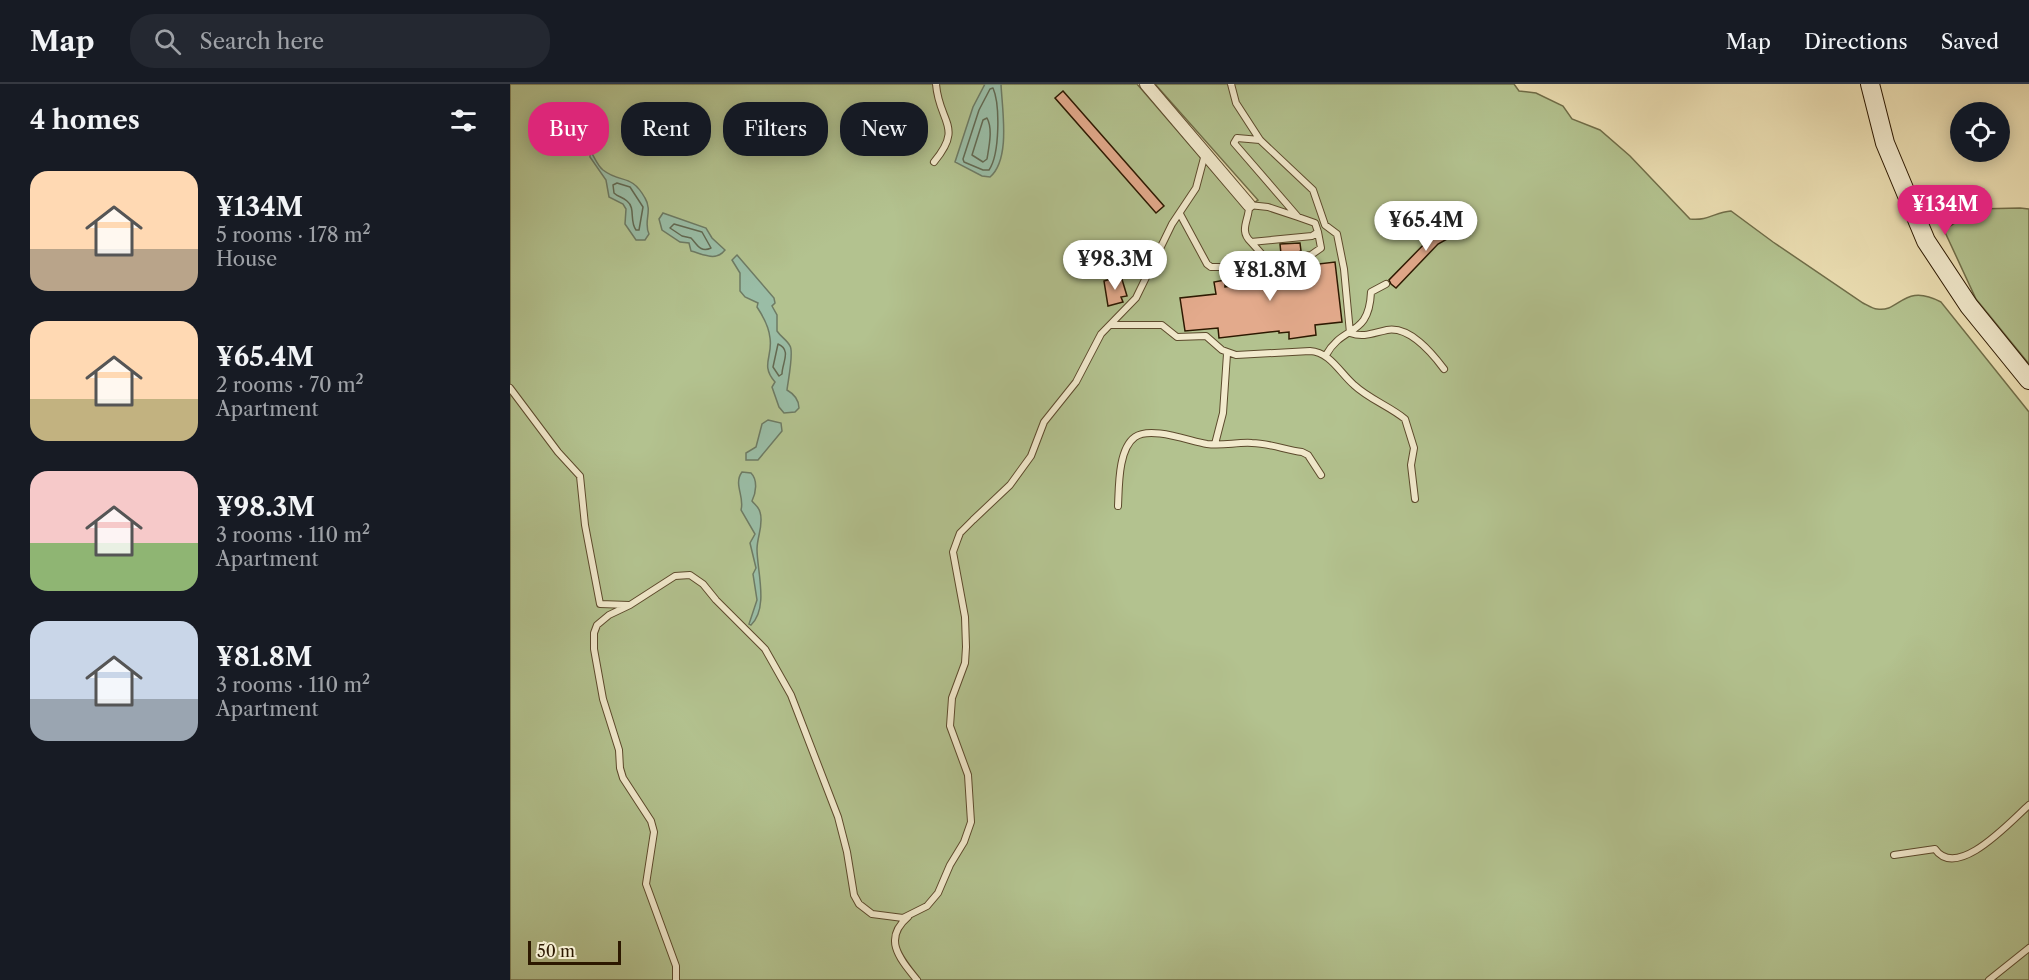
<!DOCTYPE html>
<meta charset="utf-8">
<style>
:root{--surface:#171b24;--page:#242831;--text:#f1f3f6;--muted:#9ea1a6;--line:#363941;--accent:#db2777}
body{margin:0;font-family:"Libre Caslon Text",serif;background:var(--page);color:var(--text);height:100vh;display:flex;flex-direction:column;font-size:22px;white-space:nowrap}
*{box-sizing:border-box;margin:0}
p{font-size:20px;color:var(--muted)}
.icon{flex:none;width:33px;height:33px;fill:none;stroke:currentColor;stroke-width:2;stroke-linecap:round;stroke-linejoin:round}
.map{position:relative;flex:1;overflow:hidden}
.sheet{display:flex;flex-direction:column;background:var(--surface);width:510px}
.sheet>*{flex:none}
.guide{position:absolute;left:18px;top:18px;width:570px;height:54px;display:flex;gap:12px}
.fabs{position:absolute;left:1440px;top:18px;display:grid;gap:12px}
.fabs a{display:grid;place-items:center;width:60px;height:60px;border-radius:50%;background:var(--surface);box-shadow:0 3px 15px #0003;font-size:30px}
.scale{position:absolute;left:18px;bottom:15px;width:93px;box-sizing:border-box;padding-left:6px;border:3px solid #2c1800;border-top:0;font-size:16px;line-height:21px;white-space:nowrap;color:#2c1800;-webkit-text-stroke:4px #f2eacd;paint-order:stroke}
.price{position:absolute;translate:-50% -51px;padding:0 14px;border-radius:21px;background:#fff;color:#222;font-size:20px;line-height:39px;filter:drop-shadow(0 2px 3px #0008)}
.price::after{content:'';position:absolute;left:50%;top:36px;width:18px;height:14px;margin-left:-9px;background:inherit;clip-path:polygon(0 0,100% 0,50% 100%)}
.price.selected{background:var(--accent);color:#fff}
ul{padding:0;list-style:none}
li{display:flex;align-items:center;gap:18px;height:150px;padding:0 30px}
li span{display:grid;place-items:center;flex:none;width:168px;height:120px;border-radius:18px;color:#555}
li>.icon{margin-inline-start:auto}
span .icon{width:72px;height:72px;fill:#fffc;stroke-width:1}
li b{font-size:26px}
h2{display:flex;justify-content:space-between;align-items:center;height:72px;padding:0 30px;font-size:26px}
.pill{padding:0 21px;border-radius:24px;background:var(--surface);box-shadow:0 3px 15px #0003;font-size:21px;line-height:54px}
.pill.selected{background:var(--accent);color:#fff}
header{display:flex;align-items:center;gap:36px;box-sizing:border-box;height:84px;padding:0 30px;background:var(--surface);border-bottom:2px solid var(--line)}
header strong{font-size:28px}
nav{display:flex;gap:33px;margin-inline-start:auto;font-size:21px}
.search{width:420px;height:54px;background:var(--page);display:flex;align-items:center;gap:15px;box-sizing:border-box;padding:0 21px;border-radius:24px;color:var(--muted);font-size:22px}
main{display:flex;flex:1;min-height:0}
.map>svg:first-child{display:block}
.green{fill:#b3c28f;stroke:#706d48;stroke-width:1.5}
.water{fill:#9abda6;stroke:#6e7b64;stroke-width:1.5}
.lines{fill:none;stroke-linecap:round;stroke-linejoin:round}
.shore{stroke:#636a53;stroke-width:1.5}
.building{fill:#e3aa8c;stroke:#2c1800;stroke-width:1.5}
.lane-casing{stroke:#5c4a2c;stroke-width:8}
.street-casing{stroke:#5c4a2c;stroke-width:14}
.secondary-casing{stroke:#2c1800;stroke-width:20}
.lane{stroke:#f2eacd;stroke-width:6}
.street{stroke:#f2eacd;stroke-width:12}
.secondary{stroke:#f2eacd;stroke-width:18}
</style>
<header>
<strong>Map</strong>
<div class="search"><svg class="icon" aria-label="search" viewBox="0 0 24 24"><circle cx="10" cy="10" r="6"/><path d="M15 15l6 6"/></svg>Search here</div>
<nav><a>Map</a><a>Directions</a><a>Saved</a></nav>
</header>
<main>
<section class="sheet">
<h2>4 homes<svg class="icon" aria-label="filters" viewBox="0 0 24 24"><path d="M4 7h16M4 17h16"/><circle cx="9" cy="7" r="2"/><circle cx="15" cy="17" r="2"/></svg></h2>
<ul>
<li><span style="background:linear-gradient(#ffd9b3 65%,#b9a48a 0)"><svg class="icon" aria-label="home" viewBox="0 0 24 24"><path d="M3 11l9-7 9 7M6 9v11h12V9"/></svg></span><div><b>¥134M</b><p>5 rooms · 178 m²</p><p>House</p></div></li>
<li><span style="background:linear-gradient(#ffd9b3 65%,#c2b280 0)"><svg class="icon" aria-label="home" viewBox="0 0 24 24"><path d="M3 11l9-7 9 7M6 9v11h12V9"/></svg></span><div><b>¥65.4M</b><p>2 rooms · 70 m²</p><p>Apartment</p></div></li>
<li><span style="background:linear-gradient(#f6c9c9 60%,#8fb573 0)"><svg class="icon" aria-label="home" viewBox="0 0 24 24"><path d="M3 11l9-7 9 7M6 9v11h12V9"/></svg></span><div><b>¥98.3M</b><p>3 rooms · 110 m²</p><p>Apartment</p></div></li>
<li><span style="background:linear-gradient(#c9d6e8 65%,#9aa5b1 0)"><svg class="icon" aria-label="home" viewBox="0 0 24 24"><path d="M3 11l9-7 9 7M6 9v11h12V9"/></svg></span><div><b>¥81.8M</b><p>3 rooms · 110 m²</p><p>Apartment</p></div></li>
</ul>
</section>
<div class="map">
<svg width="1519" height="896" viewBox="0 0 1519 896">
<rect width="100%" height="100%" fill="#ebdeb2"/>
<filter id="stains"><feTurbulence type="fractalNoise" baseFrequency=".00333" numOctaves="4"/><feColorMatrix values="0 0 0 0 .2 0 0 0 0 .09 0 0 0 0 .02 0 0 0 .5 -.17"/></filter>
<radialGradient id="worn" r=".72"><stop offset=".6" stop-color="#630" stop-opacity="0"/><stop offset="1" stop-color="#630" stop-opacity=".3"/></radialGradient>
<!-- green -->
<path class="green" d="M0,0H627L735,125L748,116L645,0H1004L1009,7L1026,9L1053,22L1062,35L1090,46L1120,72L1180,135C1199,137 1205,128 1221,127L1263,158L1353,219C1357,221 1363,225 1367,225C1390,229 1393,198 1431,218L1519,328V896H0Z
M1510,124L1519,125V280L1466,215L1434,146L1466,125Z"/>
<!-- water -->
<path class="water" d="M475,0H491C492,25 501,75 480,93L472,92L445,78L463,23Z
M80,66C84,72 87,81 93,86C111,100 121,89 135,114C143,127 133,138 139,150L135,156H126L115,140L116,125L113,120L99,113L96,96L80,73Z
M153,129L196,144L202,154L215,166C206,178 193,170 181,167L179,159L170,158L152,146L149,135Z
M227,171L264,214L265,219L262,222L267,231V247C271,253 277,256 280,262C284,268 278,297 277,306C284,310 289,315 289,324L285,328L274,329L269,323L262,303L265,298C250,281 263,273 260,254C259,243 253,232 247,223L248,219L235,213L230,207V189L222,176Z
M258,336L271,339L272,347L248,376H236V369L246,363L252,340Z
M232,388L241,389C248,396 246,409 242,417C244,420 249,423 250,428C254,440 247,453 247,465C247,487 259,524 241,541L239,540L247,516L243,490L246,484L240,459L245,450L231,426C235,413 223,400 232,388Z"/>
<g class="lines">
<!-- shore -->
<path class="shore" d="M483,4C490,20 490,70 479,86H473L454,78L453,75L469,26L480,5Z
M477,34C483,45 479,62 477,75L473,78L462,71L473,36Z
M107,99L120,103L133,123L129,146H126C119,137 126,124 117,117C113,113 108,113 104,109L103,101Z
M164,140L192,148L201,164C190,169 187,160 181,154L172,152L160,144Z
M268,260C282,266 272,279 272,290L269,292L263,283Z"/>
</g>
<!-- building -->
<path class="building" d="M553,7L654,122L646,129L545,14Z
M953,136L957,144L928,160L886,204L881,200L879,196L922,152Z
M790,159L791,167L785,169L784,173L787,178H792V182L825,178L832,238L805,241L806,251L779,255V248L769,249V247L709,254L708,244L675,247L670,214L706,210L704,198L715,196V203L757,198L756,187L772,185L771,181L778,176L777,171L771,170L770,160Z
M611,192L617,212L611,213L613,218L598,222L594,197Z"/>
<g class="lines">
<defs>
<path id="lane" d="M721,0L726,19L750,56L803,106L815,141L827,150L834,185L840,249C854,254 863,249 877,246C900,242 922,269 934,285
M750,56L727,54L724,59L788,133L805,139L808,148L802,152L741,158C728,146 740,135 739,121L758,123L788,133
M424,78C454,42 429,39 426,0
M670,130L697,180L701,183H736L753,191
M741,158L758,177L773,175
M789,173L801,171L811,164L808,148
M601,241H652L667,253L696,252L712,266L726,271L800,267C820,268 830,289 844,301C859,315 879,322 895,335L904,364L901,381L905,415
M816,271C833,240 859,254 861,208L876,200
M0,304L48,368L70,392L75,441L90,520L119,521
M705,360L713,329L717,270
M608,422C609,403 608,365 625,353C641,342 679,357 697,360C713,362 727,358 742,359C758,359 776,366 792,368L798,371L811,391
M1384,771L1425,765C1447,797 1500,738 1519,721
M398,833C372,855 390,875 407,896
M166,896V882L136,800L144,748L141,737L113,694L110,684L109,666L93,615L84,565V549L87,541L99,531L120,521L165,492L180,491L193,500L206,516L255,565L281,611L328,733L337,768L344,811L349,820L362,830L393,834L417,822L428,809L440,781L454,758L461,738L458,691L440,642L442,614L455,579L456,563L455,533L443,468L447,457L450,449L463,436L500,401L521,372L534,338L566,298L591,250L626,214L662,140L686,104L695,70
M1479,896L1519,864"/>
<path id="street" d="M636,0L739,121"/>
<path id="secondary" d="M1360,0L1375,59L1416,157L1459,222L1519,296"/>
</defs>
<!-- lane casing -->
<use href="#lane" class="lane-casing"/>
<!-- street casing -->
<use href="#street" class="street-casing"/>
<!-- secondary casing -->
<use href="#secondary" class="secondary-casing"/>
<!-- lane -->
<use href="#lane" class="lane"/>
<!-- street -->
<use href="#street" class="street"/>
<!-- secondary -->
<use href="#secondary" class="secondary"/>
</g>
<rect width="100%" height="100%" filter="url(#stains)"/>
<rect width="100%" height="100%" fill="url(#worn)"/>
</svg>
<div class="fabs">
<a><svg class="icon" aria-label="locate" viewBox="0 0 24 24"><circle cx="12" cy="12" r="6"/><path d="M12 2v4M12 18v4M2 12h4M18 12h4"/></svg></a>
</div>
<div class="scale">50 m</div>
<b class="price selected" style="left:1435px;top:152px">¥134M</b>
<b class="price" style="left:916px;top:168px">¥65.4M</b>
<b class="price" style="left:605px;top:207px">¥98.3M</b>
<b class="price" style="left:760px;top:218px">¥81.8M</b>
<div class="guide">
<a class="pill selected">Buy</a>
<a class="pill">Rent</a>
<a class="pill">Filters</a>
<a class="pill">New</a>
</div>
</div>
</main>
